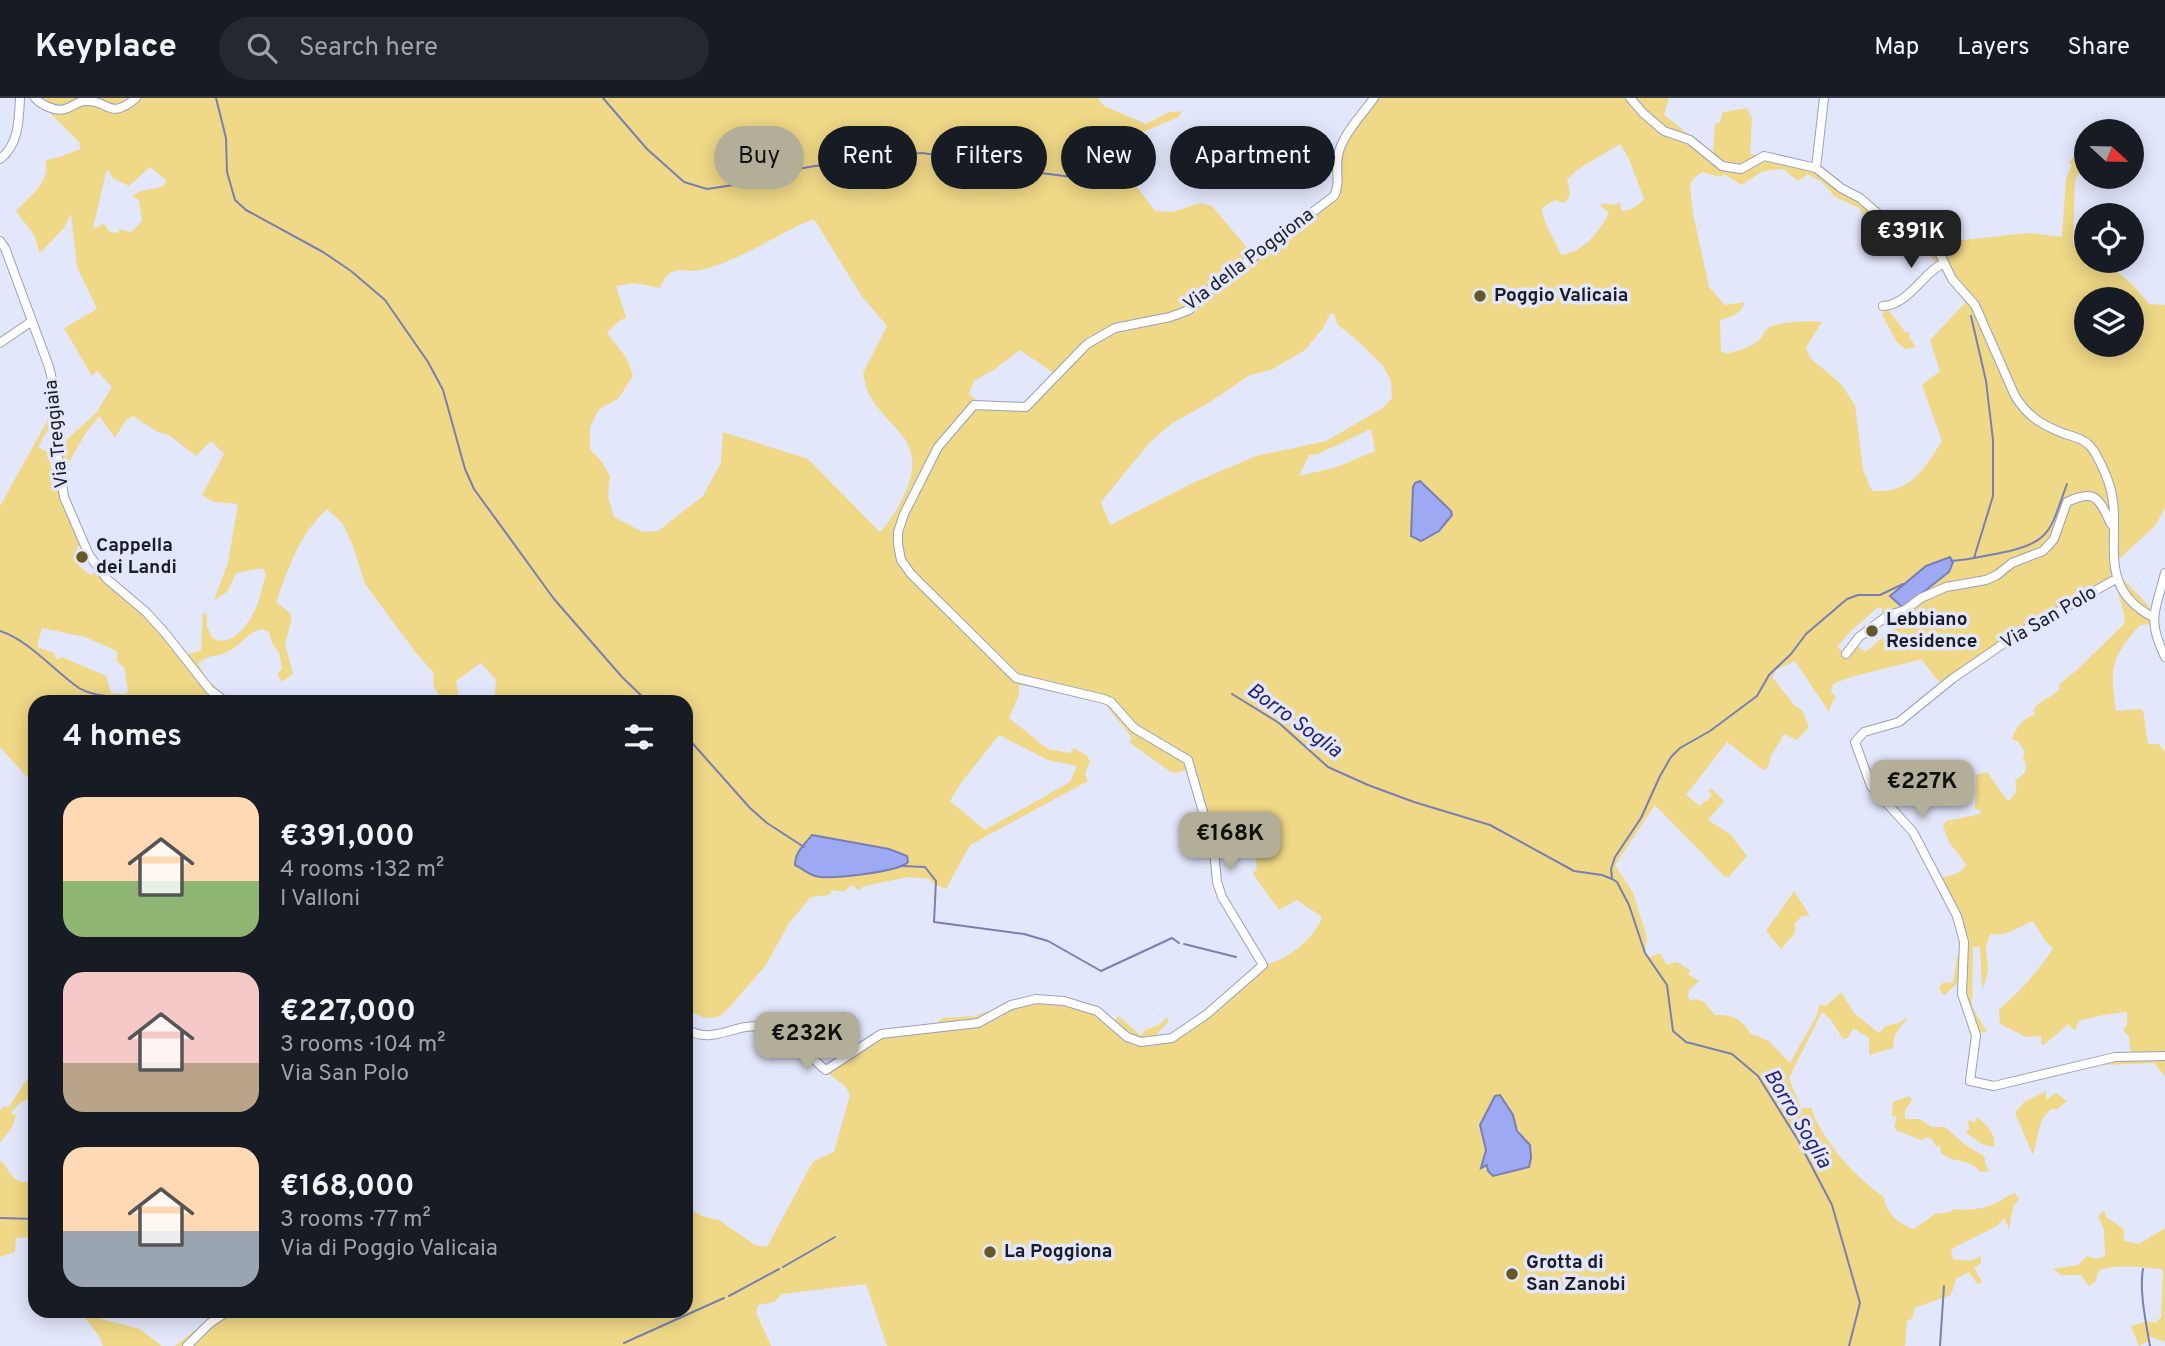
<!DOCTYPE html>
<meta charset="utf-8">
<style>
:root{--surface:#171b24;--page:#242831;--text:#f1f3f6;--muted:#9ea1a6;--line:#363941;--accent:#b3ae98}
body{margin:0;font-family:Overpass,sans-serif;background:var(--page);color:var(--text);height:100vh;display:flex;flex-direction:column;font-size:26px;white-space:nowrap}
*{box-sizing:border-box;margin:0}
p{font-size:23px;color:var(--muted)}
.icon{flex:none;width:38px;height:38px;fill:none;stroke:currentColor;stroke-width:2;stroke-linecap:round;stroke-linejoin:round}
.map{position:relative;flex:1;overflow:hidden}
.side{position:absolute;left:28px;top:597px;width:665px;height:623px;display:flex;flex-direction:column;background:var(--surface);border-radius:21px;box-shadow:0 4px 18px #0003}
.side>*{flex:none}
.banner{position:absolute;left:714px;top:28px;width:665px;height:63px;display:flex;gap:14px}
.needle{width:46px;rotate:112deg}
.controls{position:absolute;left:2074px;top:21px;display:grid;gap:14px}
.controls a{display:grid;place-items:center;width:70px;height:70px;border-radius:50%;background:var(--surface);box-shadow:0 4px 18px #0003;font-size:35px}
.price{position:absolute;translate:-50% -60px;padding:0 16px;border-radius:14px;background:var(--accent);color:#111;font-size:23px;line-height:46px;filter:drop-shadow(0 2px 4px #0008)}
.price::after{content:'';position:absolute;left:50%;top:42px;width:21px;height:16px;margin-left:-10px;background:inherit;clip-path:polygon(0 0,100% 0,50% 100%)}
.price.active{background:#222;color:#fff}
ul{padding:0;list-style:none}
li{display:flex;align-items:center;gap:21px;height:175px;padding:0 35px}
li span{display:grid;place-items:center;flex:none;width:196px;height:140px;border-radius:21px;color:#555}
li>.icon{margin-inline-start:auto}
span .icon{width:84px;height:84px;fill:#fffc;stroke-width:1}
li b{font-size:30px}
h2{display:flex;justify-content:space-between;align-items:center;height:84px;padding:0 35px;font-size:30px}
.pill{padding:0 24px;border-radius:32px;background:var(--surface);box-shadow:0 4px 18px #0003;font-size:24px;line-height:63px}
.pill.active{background:var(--accent);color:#111}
header{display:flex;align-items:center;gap:42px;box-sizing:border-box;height:98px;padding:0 35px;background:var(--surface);border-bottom:2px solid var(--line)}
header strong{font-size:33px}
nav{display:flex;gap:38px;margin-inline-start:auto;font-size:24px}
.search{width:490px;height:63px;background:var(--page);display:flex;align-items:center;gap:18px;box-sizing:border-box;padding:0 24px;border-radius:38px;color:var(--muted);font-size:26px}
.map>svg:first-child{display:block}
.green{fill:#efd886;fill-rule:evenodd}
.water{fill:#9ea9f4;stroke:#777fb6;stroke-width:2}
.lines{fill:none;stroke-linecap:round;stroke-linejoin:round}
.stream{stroke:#777fb6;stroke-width:2}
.minor-casing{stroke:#9ba0b7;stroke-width:10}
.minor{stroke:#fff;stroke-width:8}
.poi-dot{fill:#675926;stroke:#e3e7fb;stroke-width:2.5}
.labels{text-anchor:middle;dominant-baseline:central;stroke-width:7;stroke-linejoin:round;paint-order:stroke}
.street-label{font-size:19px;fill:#1c1e27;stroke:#e3e7fb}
.poi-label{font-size:19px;font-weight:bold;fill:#1c1e27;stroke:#e3e7fb;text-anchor:start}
.water-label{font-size:21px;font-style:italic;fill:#272478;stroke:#e3e7fb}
</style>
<header>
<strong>Keyplace</strong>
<div class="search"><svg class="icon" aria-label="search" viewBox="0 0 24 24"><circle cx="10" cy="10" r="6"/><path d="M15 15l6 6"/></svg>Search here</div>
<nav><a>Map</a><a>Layers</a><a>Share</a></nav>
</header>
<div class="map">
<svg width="2165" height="1248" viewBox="0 0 2165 1248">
<rect width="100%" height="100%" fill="#e3e7fb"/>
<!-- green -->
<path class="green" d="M35,0H1098L1104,8L1146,26L1169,14L1182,13L1179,19C1146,33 1105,47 1080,74L1090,81L1135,86L1155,113L1173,114L1200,105L1212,108L1254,158L1334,98L1338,57L1374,0H1669L1664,17L1713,55L1715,26L1720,24L1723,14L1747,10L1752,20L1750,56L1807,67L1884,121L1936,148L1944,144L2029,135L2062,139L2066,81L2072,66L2069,65L2086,42V63L2075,82L2073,146L2086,155V163C2112,163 2134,187 2149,206L2165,207V409L2156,427L2119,461L2120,477L2016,537L1943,589L1921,561C1892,570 1861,574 1833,586L1831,595L1836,598L1833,602L1829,614L1795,563L1776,572L1772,579L1795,608L1802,612L1809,629L1797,642L1784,636L1771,658L1768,669L1763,672L1727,644L1686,697L1700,708L1704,704L1702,701L1706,704L1712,697L1708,693L1711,690L1724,703L1708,722L1731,737L1747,758L1729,779H1725L1655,707L1615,767L1633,795L1647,840L1645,855L1650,859L1660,855L1667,867C1681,861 1680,867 1691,873L1688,876L1699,883L1689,892L1688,899L1691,903L1697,901L1704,904L1715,917C1731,916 1742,921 1750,935L1769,943L1790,965L1817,917L1820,906L1826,908L1841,894L1854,915L1879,935L1885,928L1899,925L1906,920L1908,921C1898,930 1893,937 1893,950L1869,957V940L1853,930L1848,940L1843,941L1831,922L1822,914L1789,980L1801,1010H1811C1824,1045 1853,1077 1884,1099C1885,1114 1899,1127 1914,1131L1935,1116L1950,1114L1953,1111C1964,1113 1984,1111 1994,1106C2002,1103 2007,1097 2015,1095L2019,1101L2013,1109L2009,1131L2004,1120L1997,1128L1951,1151L1953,1161L1970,1163L1981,1158V1165L1974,1170L1982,1184L1977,1186L1969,1174L1956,1181L1951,1197L1914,1210L1913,1220L1907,1223L1905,1248H887L866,1186L782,1196L774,1204L758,1207L756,1214L771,1248H175L214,1217V1213H686V1110L705,1119L719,1122L755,1147L767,1149L810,1069L814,1063L834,1054L850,997L846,989L828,975L881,936L932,929L943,920L976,918L987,913L989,918L1036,901L1097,913L1112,925L1119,918L1141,938L1145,932L1159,927L1167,919L1169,923L1151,943L1172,940L1263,867C1286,863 1313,843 1322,819L1297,802L1279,812L1253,776L1257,770L1254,753C1238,753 1230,747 1214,752L1196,684L1186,672L1175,675L1171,674L1129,644L1132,640L1105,606L1086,596L1031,585L1027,588L1019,587V597L1009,620L1048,651L1070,655L1074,650L1086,657L1090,663L1085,676L1088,683L970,747L946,791L932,785L930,781L909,779L864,788L859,792L851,787L844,794L832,792L829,797L811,799L789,825L766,867L729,910L720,918L712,920H704L686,911V604H489L495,595L496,582L481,565L456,583L460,604H443L433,587L434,575L416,555L365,486L353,448L343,426L327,411C299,437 289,469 276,504L289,514L292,520L285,546L293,576L282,584L277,576L282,571L279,554L272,545L269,534L262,531C247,534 241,547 229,553C215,561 211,554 198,566L208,583L234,604H35V688L0,649V408L46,325L51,308L55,330L47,333L38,349L47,354L52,372L59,368L58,350L96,315L112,289L97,273L92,278L64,230L97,211L77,169L71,116L64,130L40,155L34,137L16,113C29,99 52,83 45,62L60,59L80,51L79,44ZM1620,46L1629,61L1644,101C1637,107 1630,115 1621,112L1620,104L1615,107L1602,105L1600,108L1609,114C1600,133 1584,154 1561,157C1555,141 1543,127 1542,110L1555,102L1564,105C1572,99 1570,91 1567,82L1577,72ZM150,69L166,82L165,87C154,93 143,89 132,98L139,102L142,123L131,134L120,131L118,135L110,134L104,126L93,131L106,74L109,73L113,80L129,88ZM1783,71L1798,83L1808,76L1823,85L1835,99L1859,110L1867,122L1885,134L1911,144L1930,157L1965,205L1930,242L1940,273L1922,287L1942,343C1923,372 1911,396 1872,393L1863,372L1855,307L1841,286L1810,260L1806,249L1822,224C1813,222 1776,224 1768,230C1764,233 1762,240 1758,243C1750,250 1736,253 1727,256L1721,253L1720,222C1731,219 1741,216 1745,204L1725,207L1709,189L1693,115L1690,88L1693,81L1702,74L1720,79L1724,76L1741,87L1763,73ZM814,121L861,197L887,228L863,275C865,282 866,291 869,297C893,336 929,343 904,397C897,411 890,424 880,434L808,361L723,334L721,365L703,398L658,433L643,434L614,419L608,398L610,378L602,364L590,351V329L599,311L618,301L633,278L626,259L607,235L614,227L626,219L616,188L634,185L660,190C671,163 682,177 705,171C743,161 778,135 814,121ZM2086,201H2132V247H2086ZM1334,215L1337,226L1358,243L1383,268L1391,283L1392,300L1383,310L1326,343L1256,358L1195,384L1110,427L1101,404L1150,344L1171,326L1210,304L1250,277L1271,272L1305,252L1323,230L1330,216ZM1020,252L1058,278L1020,310L982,306L969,296L974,283L995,271ZM99,318L115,340L126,322L133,318L156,333L169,337L196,358L211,343L224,356L202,397L214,404L238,406L228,465L214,502L227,494L236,475L263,470L266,476C262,488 260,503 254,514C247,529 228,553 211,538L207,528V516L203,514L201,552L184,558L99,471L91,477C74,466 70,459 82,442L61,378L85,336ZM1371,331L1375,353L1337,369L1299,378L1309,357L1318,356ZM1424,385L1451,413L1452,417L1439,433L1420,443L1413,421V389ZM1950,459L1952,460L1948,474L1907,506L1892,495L1926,468ZM1881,509L1883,517L1902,514L1906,521L1865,554L1858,548L1849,558L1837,549L1851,533L1877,510ZM42,530L85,539L115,552L118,556L116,563L124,569L128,593L125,596L111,595L106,578C91,571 77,566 62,559L57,562L54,555L37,549ZM999,637L1048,662L1077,668L1070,684L985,732L950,703L961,685ZM1500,997L1529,1051L1531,1060L1529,1069L1493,1078L1484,1064L1485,1051L1480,1027L1495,998Z
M1886,209L1906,235L1908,233L1910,237L1909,239L1916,249L1905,251L1897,244L1882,217Z
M2124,482L2148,507L2154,526L2140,527C2110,561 2110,570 2116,613L2139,611L2143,612L2148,646H2159L2165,654V979L2154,965L2103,967L2108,961L2131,957L2129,939L2123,932L2127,926V914C2120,914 2085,920 2079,923L2075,933L2068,926L2044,947L2041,946V938L2026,939L2000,926L1999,911C2010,905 2048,862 2053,850L2046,844L2033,823C2020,829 2004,839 1991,836C1983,847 1987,857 1988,870C1988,877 1985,884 1982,892L1980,849H1973L1972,909L1987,934L1976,935L1962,884L1955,887L1945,897L1941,894L1939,889L1944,884L1953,885L1957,859L1964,844L1938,780C1948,778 1962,777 1966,766L1949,744L1943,728L1946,723L1981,716L1980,712L1975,711L1976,677L1987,674L2008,703C2016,696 2018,693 2015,683L2025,675L2026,665L2023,661L2025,654L2018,643L2012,641C2018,626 2022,622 2036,616L2033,613C2039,601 2052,601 2060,590L2059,586L2077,572L2124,526C2126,509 2115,497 2118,484Z
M1794,793L1810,818H1802L1795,825V835L1781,851L1766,833Z
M29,978H32L35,985V1002C26,999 16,1007 11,1015L16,1017L13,1028L0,1045V1013L4,1008L8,1010Z
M2046,993V1002L2056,995L2067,1003L2058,1011H2052C2037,1020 2039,1041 2033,1057L2015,1015L2024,1004Z
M1909,998L1912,1002L1905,1013V1021H1920L1931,1029H1945L1963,1045L1985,1059V1065L1989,1073L1980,1074C1969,1059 1955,1067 1940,1054L1941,1049L1936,1048L1930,1039L1921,1042L1896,1032L1894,1028L1897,1019L1892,1018L1893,1004Z
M1977,1019C1987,1027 1996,1035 1994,1049L1982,1046L1966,1035L1969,1031L1968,1022L1975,1024Z
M0,1062C10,1072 12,1085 27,1084L32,1072L35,1074V1146L28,1139L16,1140L15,1154L0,1159Z
M2104,1112L2106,1119L2124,1131V1143L2139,1146L2165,1130V1244L2149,1238V1243L2139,1248L2131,1228L2147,1223L2155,1225L2161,1220L2163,1173L2161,1171C2141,1170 2117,1165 2098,1173L2096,1183L2089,1188L2081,1177H2061L2053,1171L2078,1167L2087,1158L2096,1161L2105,1158L2104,1132L2098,1118Z
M80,1213H91L94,1219L140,1231L162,1248H103L99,1238Z"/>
<!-- water -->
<path class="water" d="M1420,383L1451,413L1452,417L1439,433L1421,443L1411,438L1413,389L1415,385Z
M1950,459L1953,464L1949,474L1903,510L1890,498L1926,468Z
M812,737L889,751L907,758L908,764C899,774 829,782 815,778C808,776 801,770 795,767C795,754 804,747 812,737Z
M1500,997L1513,1017L1517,1033L1530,1047L1531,1060L1529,1069L1493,1078L1488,1073L1487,1067L1481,1070L1486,1052L1480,1027L1495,998Z"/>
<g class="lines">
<!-- stream -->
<path class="stream" d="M216,0L226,40L227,74L235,102L246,112L323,154L351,173L385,202L428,264L443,292L465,371L474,391L554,501L622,579L648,604
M603,0L647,51L684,84L707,91L747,85L758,78L815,68L865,64L885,58L922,55L999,65L1041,75L1111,84H1128
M1971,218L1986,283L1993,342V398L1974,460
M1951,463C1968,462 1984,458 2000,455C2052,445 2050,432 2067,386
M0,533C30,543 53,572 79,590C95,600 115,596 131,604
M1232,596L1279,625L1328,669L1368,687L1414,704L1490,727L1574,773L1602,777L1612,781L1617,784L1629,807L1645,855L1667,887L1673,933L1686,944L1732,956L1758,978L1798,1042L1832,1107L1860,1205L1849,1248
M686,638L750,710L767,725L804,749
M902,768L925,769L936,783L934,824L1024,836L1048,843L1101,873L1172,840L1179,845
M1612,780L1611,771L1615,759L1641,720L1660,678L1671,659L1680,650L1710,633L1757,598L1769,577L1791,556L1806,536L1847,501L1858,497H1880L1903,486
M1184,846L1236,859
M0,1120L35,1121
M783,1169L835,1139
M2143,1171C2139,1192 2146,1225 2150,1248
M729,1198L779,1171
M624,1245L724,1200
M1940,1248L1944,1188"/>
<defs>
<path id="minor" d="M35,0C41,7 56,14 65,11C72,9 78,3 86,3C109,2 109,23 136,0
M1630,0L1643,15L1664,33L1690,42L1722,68L1741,71L1764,58L1816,70L1841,90L1860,100L1884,121L1936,148L1952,181L1975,207L2015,298C2028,319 2042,327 2065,336C2073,338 2083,341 2089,347C2097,355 2103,370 2107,380C2128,431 2089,486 2153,519
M0,61C19,47 19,21 20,0
M1816,70L1824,0
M0,143L5,150L49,269L54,289L58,359L64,399L89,457L107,481L146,514L165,535L210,592L226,604
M1883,208C1909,207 1923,174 1944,165
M0,245L32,223
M2165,475C2156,513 2146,519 2165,559
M2116,481L2016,537L1952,581L1899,624L1864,634L1855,644L1871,688L1913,734L1957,818L1964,844L1962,896L1976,937L1970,983L1994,988L2115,959L2165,958
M1846,556L1859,539L1887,518L1905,512L1921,500L1946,489L1986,482L1997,477L2012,465L2043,453L2054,441L2067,404C2096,390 2099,401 2111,426
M686,931C713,948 735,924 762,929C775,932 795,944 806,953C813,959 818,967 826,972L881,936L978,925L1011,907L1036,901L1064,903L1097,913L1127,939L1141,944L1172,940L1207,916L1263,867L1222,799L1217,784L1214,752L1188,662L1134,630L1111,604L1104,601L1016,580L911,476L901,462L898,446V434L904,416L938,349L974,307L1026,309L1087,246L1115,230L1170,219L1189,212L1208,193L1334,98C1341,85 1335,72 1338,58C1341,38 1362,17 1374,0
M187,1248L210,1225L228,1213"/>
</defs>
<!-- minor casing -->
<use href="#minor" class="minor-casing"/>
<!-- minor -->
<use href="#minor" class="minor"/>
</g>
<!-- markers -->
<g class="poi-dot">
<circle cx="1480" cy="198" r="7"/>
<circle cx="82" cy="459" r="7"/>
<circle cx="1872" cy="533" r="7"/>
<circle cx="990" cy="1154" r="7"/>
<circle cx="1512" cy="1176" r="7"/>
</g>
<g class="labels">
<!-- street labels -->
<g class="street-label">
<text transform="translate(1249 162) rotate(-37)">Via della Poggiona</text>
<text transform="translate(57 336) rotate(-96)">Via Treggiaia</text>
<text transform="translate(2049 520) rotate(-30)">Via San Polo</text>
</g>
<!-- poi labels -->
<g class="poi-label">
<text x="1494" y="198">Poggio Valicaia</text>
<text x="96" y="448">Cappella<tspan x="96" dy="22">dei Landi</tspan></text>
<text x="1886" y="522">Lebbiano<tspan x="1886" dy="22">Residence</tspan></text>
<text x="1004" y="1154">La Poggiona</text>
<text x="1526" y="1165">Grotta di<tspan x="1526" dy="22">San Zanobi</tspan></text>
</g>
<!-- water labels -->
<g class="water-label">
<text transform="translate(1294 623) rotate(36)">Borro Soglia</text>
<text transform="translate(1797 1021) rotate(59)">Borro Soglia</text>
</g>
</g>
</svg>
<div class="controls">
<a><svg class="needle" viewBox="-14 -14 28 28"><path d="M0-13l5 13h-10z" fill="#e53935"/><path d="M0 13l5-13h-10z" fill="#9ea1a6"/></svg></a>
<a><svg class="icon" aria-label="locate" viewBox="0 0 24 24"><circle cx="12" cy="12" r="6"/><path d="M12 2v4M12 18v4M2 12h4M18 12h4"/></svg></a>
<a><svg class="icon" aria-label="layers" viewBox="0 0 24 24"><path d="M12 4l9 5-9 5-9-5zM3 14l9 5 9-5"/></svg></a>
</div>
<b class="price active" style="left:1911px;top:172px">€391K</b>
<b class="price" style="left:1922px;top:722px">€227K</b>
<b class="price" style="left:1230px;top:774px">€168K</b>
<b class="price" style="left:807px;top:974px">€232K</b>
<div class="banner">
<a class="pill active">Buy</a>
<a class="pill">Rent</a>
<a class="pill">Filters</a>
<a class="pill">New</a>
<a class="pill">Apartment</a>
</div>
<section class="side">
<h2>4 homes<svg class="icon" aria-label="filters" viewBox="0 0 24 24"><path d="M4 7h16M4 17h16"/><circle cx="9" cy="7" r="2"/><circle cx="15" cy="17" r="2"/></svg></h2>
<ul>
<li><span style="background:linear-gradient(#ffd9b3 60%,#8fb573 0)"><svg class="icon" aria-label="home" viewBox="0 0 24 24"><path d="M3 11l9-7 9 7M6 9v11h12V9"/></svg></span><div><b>€391,000</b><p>4 rooms · 132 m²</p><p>I Valloni</p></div></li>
<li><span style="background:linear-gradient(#f6c9c9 65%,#b9a48a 0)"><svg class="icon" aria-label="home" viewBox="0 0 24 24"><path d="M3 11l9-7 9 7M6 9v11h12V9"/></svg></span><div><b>€227,000</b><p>3 rooms · 104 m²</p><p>Via San Polo</p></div></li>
<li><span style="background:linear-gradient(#ffd9b3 60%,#9aa5b1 0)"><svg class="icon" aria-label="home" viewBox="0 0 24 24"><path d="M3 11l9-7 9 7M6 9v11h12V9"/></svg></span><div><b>€168,000</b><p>3 rooms · 77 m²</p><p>Via di Poggio Valicaia</p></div></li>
</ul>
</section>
</div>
